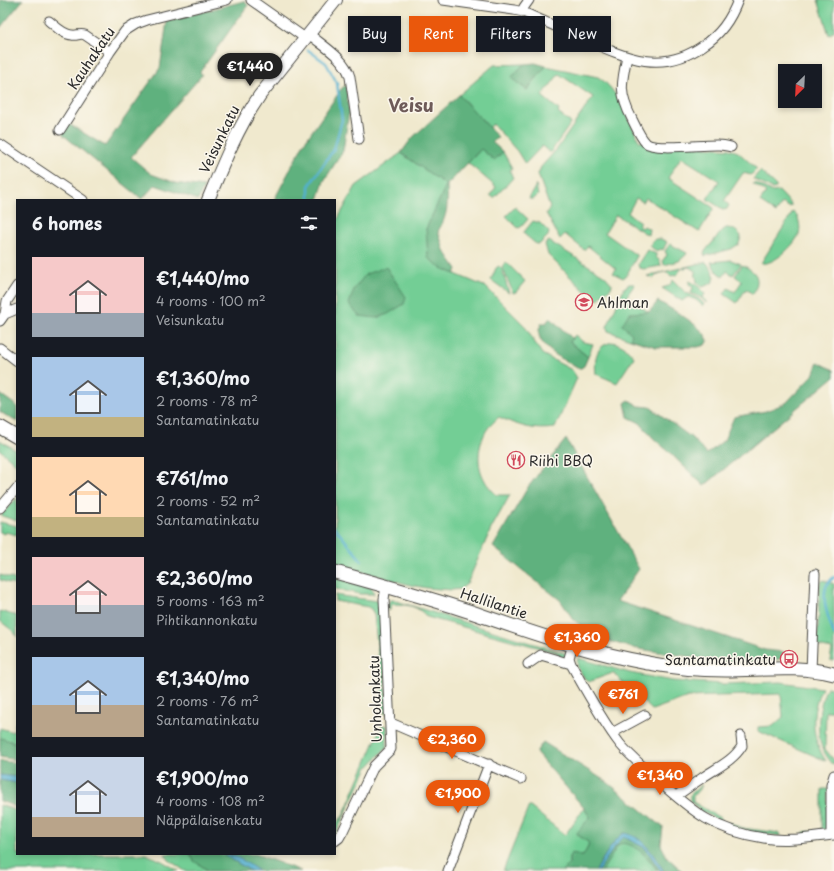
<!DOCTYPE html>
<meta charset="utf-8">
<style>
:root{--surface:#171b24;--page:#20242c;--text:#f1f3f6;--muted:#9ea1a6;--accent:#ea580c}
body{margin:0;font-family:"Playpen Sans",sans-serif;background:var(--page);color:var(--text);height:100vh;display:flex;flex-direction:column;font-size:15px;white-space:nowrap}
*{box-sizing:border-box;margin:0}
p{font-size:13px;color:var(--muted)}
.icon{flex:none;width:22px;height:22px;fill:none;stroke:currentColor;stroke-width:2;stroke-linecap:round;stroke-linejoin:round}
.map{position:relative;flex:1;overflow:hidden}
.details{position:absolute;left:16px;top:199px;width:320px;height:656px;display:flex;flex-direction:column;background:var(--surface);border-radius:0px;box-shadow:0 2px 6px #0003}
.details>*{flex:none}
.banner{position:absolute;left:348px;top:16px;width:380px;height:36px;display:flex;gap:8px}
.needle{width:26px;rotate:204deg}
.fabs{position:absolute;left:778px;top:64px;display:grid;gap:8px}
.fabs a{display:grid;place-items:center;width:44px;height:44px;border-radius:0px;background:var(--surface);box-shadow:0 2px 6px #0003;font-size:20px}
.price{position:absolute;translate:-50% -34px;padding:0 9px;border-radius:14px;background:var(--accent);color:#fff;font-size:13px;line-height:26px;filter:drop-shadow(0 1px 2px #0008)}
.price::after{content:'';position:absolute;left:50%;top:24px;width:12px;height:9px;margin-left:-6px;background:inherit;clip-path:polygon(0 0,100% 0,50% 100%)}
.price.current{background:#222;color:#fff}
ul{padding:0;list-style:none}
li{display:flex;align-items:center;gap:12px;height:100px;padding:0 16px}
li span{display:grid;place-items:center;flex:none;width:112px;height:80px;border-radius:0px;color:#555}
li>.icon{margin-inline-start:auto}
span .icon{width:48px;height:48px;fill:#fffc;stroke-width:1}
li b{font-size:17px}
h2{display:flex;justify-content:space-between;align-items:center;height:48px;padding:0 16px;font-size:17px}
.chip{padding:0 14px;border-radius:0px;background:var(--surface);box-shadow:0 2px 6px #0003;font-size:14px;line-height:36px}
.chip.current{background:var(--accent);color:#fff}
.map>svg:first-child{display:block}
.green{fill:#73ce95;stroke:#4f7c60}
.forest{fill:#5eb17e;stroke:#446e54}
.water{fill:#53b1d1;stroke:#3f6e7e}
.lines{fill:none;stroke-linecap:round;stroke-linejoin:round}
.stream{stroke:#53b1d1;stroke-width:2.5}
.minor-casing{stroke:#494843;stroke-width:11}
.tertiary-casing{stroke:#494843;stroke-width:14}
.secondary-casing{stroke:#494843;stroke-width:15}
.minor{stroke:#fff;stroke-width:9}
.tertiary{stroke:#fff;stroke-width:12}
.secondary{stroke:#fff;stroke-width:13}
.labels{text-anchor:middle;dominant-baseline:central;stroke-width:3;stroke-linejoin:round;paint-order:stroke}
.street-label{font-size:14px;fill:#2b2b2b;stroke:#fbf7ec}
.poi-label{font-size:14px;fill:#2b2b2b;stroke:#fbf7ec;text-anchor:start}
.district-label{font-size:18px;font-weight:bold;fill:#6e5b59;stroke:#fbf7ec}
</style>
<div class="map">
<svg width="834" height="871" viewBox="0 0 834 871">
<rect width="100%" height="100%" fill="#fbf7ec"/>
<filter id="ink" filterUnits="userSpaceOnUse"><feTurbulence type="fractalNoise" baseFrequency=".025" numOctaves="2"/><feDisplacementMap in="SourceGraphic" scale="8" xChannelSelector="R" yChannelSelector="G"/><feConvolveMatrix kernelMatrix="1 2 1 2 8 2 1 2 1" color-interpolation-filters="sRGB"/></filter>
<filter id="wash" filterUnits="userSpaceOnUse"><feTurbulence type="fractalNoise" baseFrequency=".012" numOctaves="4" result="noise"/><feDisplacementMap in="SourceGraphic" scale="16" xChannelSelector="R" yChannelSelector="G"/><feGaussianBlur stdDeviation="0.9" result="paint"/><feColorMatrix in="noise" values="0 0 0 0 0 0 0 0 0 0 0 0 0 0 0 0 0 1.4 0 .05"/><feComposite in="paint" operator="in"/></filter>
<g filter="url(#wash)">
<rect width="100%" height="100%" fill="#f0e9ce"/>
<!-- green -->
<path class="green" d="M818,0H834V31L829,35Z
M524,64L511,78L527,90L546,66L598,77C618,89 629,120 639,141L729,149L738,152L757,169L751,175L743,173L724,201L729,205L727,209L724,210L707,199L719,181L681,157L668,178L714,208L699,232L646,198L643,202L636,198L628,213L640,222L638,225L642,228L644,226L649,229L648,235L616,215L605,233L636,255V258L626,276L623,278L613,273L616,269L588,246L584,250L565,234L560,239L546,213L550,208L538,174L541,167L557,149L593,97L559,74L542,96L559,110L558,113L571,123L550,153L542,146L525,164L517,151L493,124L489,127L459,95L494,65Z
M481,149L494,160L503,152L512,168L510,171L513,178L494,198L490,195L496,187L468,163Z
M401,153L447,185L426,229L441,268L486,287L524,325L542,354L572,370L577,378L555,428C533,431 519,426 499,417C495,421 489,426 486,431C474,454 477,478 497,495H510L491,529L467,584L460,589L452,590L427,588L410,585L335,564V224L356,186Z
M760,171L776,186V188L772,189L753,179Z
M755,183L773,192L779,191L791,204V206L789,207L782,203L776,213L760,202L766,192L753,184Z
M536,185L538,195L534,199H529L530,196Z
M515,207L528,219L521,227L518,228L506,216Z
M793,212L795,213C799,218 801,227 799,234C795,245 773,266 761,263Z
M533,221L540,223L549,232L548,236L540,244H536L524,234V232Z
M726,228C733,228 737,231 741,236L739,244L731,249L705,256L704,253L706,250L723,230Z
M655,239H661L667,242L663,250L661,249L657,251L649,246Z
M549,241L605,276L612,284L611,288L604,293L598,300L591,297L548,255L545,244Z
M670,244L687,253L686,255L679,261L664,265L663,260L667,255L665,251Z
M647,250L656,254V257L660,261L661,266L644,269L639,268L638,264Z
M731,260L741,264L733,275L727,271L723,277L716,271L711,262Z
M506,262L525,281L516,292L513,293L502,266Z
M706,262L712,270L715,277L712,283L703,287L697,282L695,271L689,267L681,269L677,275L671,276C666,270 659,272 654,278L647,276Z
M742,265C757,272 761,278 753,294L746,289L737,303L724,294L728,288L735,292L742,281L735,276Z
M499,266L502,269L509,293L491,280L496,268Z
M673,280L685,292L699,299L704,304L703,306L696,300L688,297L682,301L662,288L669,286Z
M689,281C695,283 701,288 705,294L703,297L707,301V303L700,297L691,293L693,288L692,286L689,284Z
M629,284H635L626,297L649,312L630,339L608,331L607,327L624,288Z
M575,335L583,342L593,344L588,357L570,342Z
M613,342C623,345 628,349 634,357L617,383L596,374C594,358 596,345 613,342Z
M0,440L17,451V465L0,450Z
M17,498V521L2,516V514Z
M0,522L17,526V535L5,532L4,534L0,532Z
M0,575L17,580V586L0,580Z
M335,577L372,588L374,594H360L335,589Z
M823,580L834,584V661L830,660L832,649L817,646L820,583Z
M335,595L377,601L381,605L387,713H384L374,614L371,609L368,607L335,601Z
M390,600H393L567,654L565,657H557L558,653L427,617C417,605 408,605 392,604L389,611L388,604Z
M0,611L17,616V637L13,631L0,621Z
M578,658L630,673L673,681L724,684L781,682L822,688C810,711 811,739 826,761L758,731V727L773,726L783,717L781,694L688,697L652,710L613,673L588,682C582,675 575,668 578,658Z
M827,687L834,689V711H826L825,749L834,760V766C830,761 826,756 823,750C815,733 819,703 827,687Z
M17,718V743L0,738V728L13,732Z
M382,725L387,726V747L368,767L335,835V825L343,816Z
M701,785L702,786L693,796V802L722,819L720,821L701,811L690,801V795Z
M822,789H828L827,826L823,833L804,835V832L822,830Z
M0,805L17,811V854H146L162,861L179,871H0Z
M529,806L565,835L584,808L590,817L578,835L589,843L588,847L583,856L569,858V864L562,871H503Z
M729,822L743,828L780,833L781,836L759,833L742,829L727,824Z
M622,843C636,843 651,860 657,871H602L616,847L619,844Z
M165,854H190L199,864L209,871H185L169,860Z"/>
<!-- forest -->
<path class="forest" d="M0,0H23L0,28Z
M244,1L248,5L200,72L202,75L131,157L151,174L176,183L204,187L198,200L155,185L142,199L62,134L69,124L105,146L160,68L167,21Z
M535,63L546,66L527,90L511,78L524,64Z
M346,85L349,112L343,151L324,181L318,200H274L304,143L342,88Z
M459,95L498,137L492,142L503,152L494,160L481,149L447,185C448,203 448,216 438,231L444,250L457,269L455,274L441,268L428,258L426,229L446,185L401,153L412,138Z
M386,267L406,297L404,304L388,314L377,318L359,316L349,304L354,289L366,274Z
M658,301C671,309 702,325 708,340L705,345L698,347H656L630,339L632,334L622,325L629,313L649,312Z
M550,318L572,338L570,342L588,357L584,366L581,368H577C563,359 528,343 542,323H546Z
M818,362L834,370V377L704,486L669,452L653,438L640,423L628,417L625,403L629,400L639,406L650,407L692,438L707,454L724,440L734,417L766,411L786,403L813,375Z
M0,394L17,406V422L0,412Z
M566,439L639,569L617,601L765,650L784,652L786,655L780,659L770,661L724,662L632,648L593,636L573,619L560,600L493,547L528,487Z
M0,738L17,743V760L0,757Z
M543,742L607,782L663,827L661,845L667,857L682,871H664C653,856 644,837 624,833C612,842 603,858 596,871H562L569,864V858L571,853L577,854L581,856H583L588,847L589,843L578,835L577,833L590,817L584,808L536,752Z
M0,761L17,763V777L0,775Z
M0,780L17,783V807L0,801Z
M624,837L645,848L661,871H658C651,860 633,840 619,844L602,871H598L616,845Z
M190,854H222L251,871H209L194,861Z
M229,854H256L301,871H259L240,859Z"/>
<!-- water -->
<path class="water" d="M0,775L17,777V783L0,780Z
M624,833C644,836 654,856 664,871H661L645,848L624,837L616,845L598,871H596C602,860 613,840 624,833Z
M223,854C236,854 248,864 259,871H251Z"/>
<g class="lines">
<!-- stream -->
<path class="stream" d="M308,50L326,63L337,83L342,120L334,149L309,186V200
M335,528L362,561
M834,577C831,580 827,583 826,587C821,602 830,621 834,635"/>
</g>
</g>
<g filter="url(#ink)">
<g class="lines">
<defs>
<path id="minor" d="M251,0L305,38
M443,0L514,10L523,12C543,21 564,30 584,39C626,58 662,75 704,45C721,34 731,19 738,0
M523,12L524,7L529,0
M49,21C55,26 64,35 72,35C77,36 80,33 85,35L110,52
M309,34C323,46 345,58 350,77L359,139
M627,57C621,84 619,94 632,119C636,127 640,137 646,143C655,151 704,144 719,145C723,145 727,146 731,147
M60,130L110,52L125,31L136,24L147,20L227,0
M0,144L83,200
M5,314L7,301L17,286
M0,321L5,314L17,309
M0,348L17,361
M0,508L17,488
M573,644L569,658L571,664C586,691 601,719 620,744C631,757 645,768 657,780C693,812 715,831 764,838C788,842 811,837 834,835
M528,664L541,655L571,664
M811,670L815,574
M391,723L521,779
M612,733L645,715
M676,796C685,790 693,784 702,778C716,768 733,761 742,746L741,736
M831,835V785L834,775
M335,841L339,838L343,831L374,766L391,749L384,599L386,586
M448,871L489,764"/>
<path id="tertiary" d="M208,200C223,164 238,127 260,95L336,0"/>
<path id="secondary" d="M0,427L17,437
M335,572C379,584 422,596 465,610C525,630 585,652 648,663C673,668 700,670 726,670C762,670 798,665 834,674"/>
</defs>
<!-- minor casing -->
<use href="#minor" class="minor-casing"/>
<!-- tertiary casing -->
<use href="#tertiary" class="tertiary-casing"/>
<!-- secondary casing -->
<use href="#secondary" class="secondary-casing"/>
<!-- minor -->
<use href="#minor" class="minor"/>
<!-- tertiary -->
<use href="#tertiary" class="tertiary"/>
<!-- secondary -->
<use href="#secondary" class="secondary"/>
</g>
</g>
<!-- icons -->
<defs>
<symbol id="university-ring" viewBox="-11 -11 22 22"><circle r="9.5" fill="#fbf7ec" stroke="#d1495b" stroke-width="1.5"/><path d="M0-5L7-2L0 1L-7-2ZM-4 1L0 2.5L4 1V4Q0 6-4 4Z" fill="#d1495b"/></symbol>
<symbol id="restaurant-ring" viewBox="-11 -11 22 22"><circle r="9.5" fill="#fbf7ec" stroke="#d1495b" stroke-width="1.5"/><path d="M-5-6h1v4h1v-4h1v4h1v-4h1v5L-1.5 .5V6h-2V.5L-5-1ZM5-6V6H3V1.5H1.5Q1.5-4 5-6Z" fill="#d1495b"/></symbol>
<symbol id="bus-ring" viewBox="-11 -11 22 22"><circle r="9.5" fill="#fbf7ec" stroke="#d1495b" stroke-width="1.5"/><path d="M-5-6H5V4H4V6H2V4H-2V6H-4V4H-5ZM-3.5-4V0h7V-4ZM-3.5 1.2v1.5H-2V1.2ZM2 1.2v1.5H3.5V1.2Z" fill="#d1495b"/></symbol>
</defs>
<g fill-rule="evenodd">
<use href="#university-ring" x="574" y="292" width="20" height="20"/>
<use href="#restaurant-ring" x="506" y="450" width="20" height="20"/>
<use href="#bus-ring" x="779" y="649" width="20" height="20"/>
</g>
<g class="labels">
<!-- street labels -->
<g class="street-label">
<text transform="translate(91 58) rotate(-56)">Kauhakatu</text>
<text transform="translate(219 139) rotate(-64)">Veisunkatu</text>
<text transform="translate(494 603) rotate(18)">Hallilantie</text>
<text transform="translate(375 699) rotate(-92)">Unholankatu</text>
</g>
<!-- poi labels -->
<g class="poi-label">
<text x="597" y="302">Ahlman</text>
<text x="529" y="460">Riihi BBQ</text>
<text x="776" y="659" text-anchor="end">Santamatinkatu</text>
</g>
<!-- district labels -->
<g class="district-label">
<text x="411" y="104">Veisu</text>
</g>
</g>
</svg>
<div class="fabs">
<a><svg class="needle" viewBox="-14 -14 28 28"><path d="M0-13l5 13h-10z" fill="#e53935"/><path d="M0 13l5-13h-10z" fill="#9ea1a6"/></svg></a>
</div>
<b class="price current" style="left:250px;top:87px">€1,440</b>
<b class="price" style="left:577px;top:658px">€1,360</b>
<b class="price" style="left:623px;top:715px">€761</b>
<b class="price" style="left:452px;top:760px">€2,360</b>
<b class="price" style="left:660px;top:796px">€1,340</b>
<b class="price" style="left:458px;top:814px">€1,900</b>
<div class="banner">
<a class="chip">Buy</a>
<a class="chip current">Rent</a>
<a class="chip">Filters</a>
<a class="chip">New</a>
</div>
<section class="details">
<h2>6 homes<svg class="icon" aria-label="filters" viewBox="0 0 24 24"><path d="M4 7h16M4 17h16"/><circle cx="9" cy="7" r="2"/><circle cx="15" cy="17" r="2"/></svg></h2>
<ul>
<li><span style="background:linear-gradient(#f6c9c9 70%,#9aa5b1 0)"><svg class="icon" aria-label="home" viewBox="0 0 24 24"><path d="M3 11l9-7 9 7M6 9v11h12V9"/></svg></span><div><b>€1,440/mo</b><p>4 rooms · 100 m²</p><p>Veisunkatu</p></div></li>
<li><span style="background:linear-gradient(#a9c7e8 75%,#c2b280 0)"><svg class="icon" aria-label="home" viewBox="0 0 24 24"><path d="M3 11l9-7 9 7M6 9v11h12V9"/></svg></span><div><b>€1,360/mo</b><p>2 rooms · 78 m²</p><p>Santamatinkatu</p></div></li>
<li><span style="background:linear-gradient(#ffd9b3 75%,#c2b280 0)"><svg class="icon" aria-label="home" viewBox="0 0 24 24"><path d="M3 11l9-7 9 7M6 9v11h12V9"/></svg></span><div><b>€761/mo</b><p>2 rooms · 52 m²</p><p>Santamatinkatu</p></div></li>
<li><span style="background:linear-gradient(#f6c9c9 60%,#9aa5b1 0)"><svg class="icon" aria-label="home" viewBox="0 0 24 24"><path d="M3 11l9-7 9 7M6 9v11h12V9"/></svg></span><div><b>€2,360/mo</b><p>5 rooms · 163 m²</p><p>Pihtikannonkatu</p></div></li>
<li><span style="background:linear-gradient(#a9c7e8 60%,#b9a48a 0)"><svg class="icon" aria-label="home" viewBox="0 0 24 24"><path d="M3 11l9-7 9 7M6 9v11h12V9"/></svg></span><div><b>€1,340/mo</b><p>2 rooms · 76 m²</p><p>Santamatinkatu</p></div></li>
<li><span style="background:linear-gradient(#c9d6e8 75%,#b9a48a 0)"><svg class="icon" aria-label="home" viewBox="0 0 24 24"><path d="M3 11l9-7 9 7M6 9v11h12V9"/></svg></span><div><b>€1,900/mo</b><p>4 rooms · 108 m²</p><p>Näppälaisenkatu</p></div></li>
</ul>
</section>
</div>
